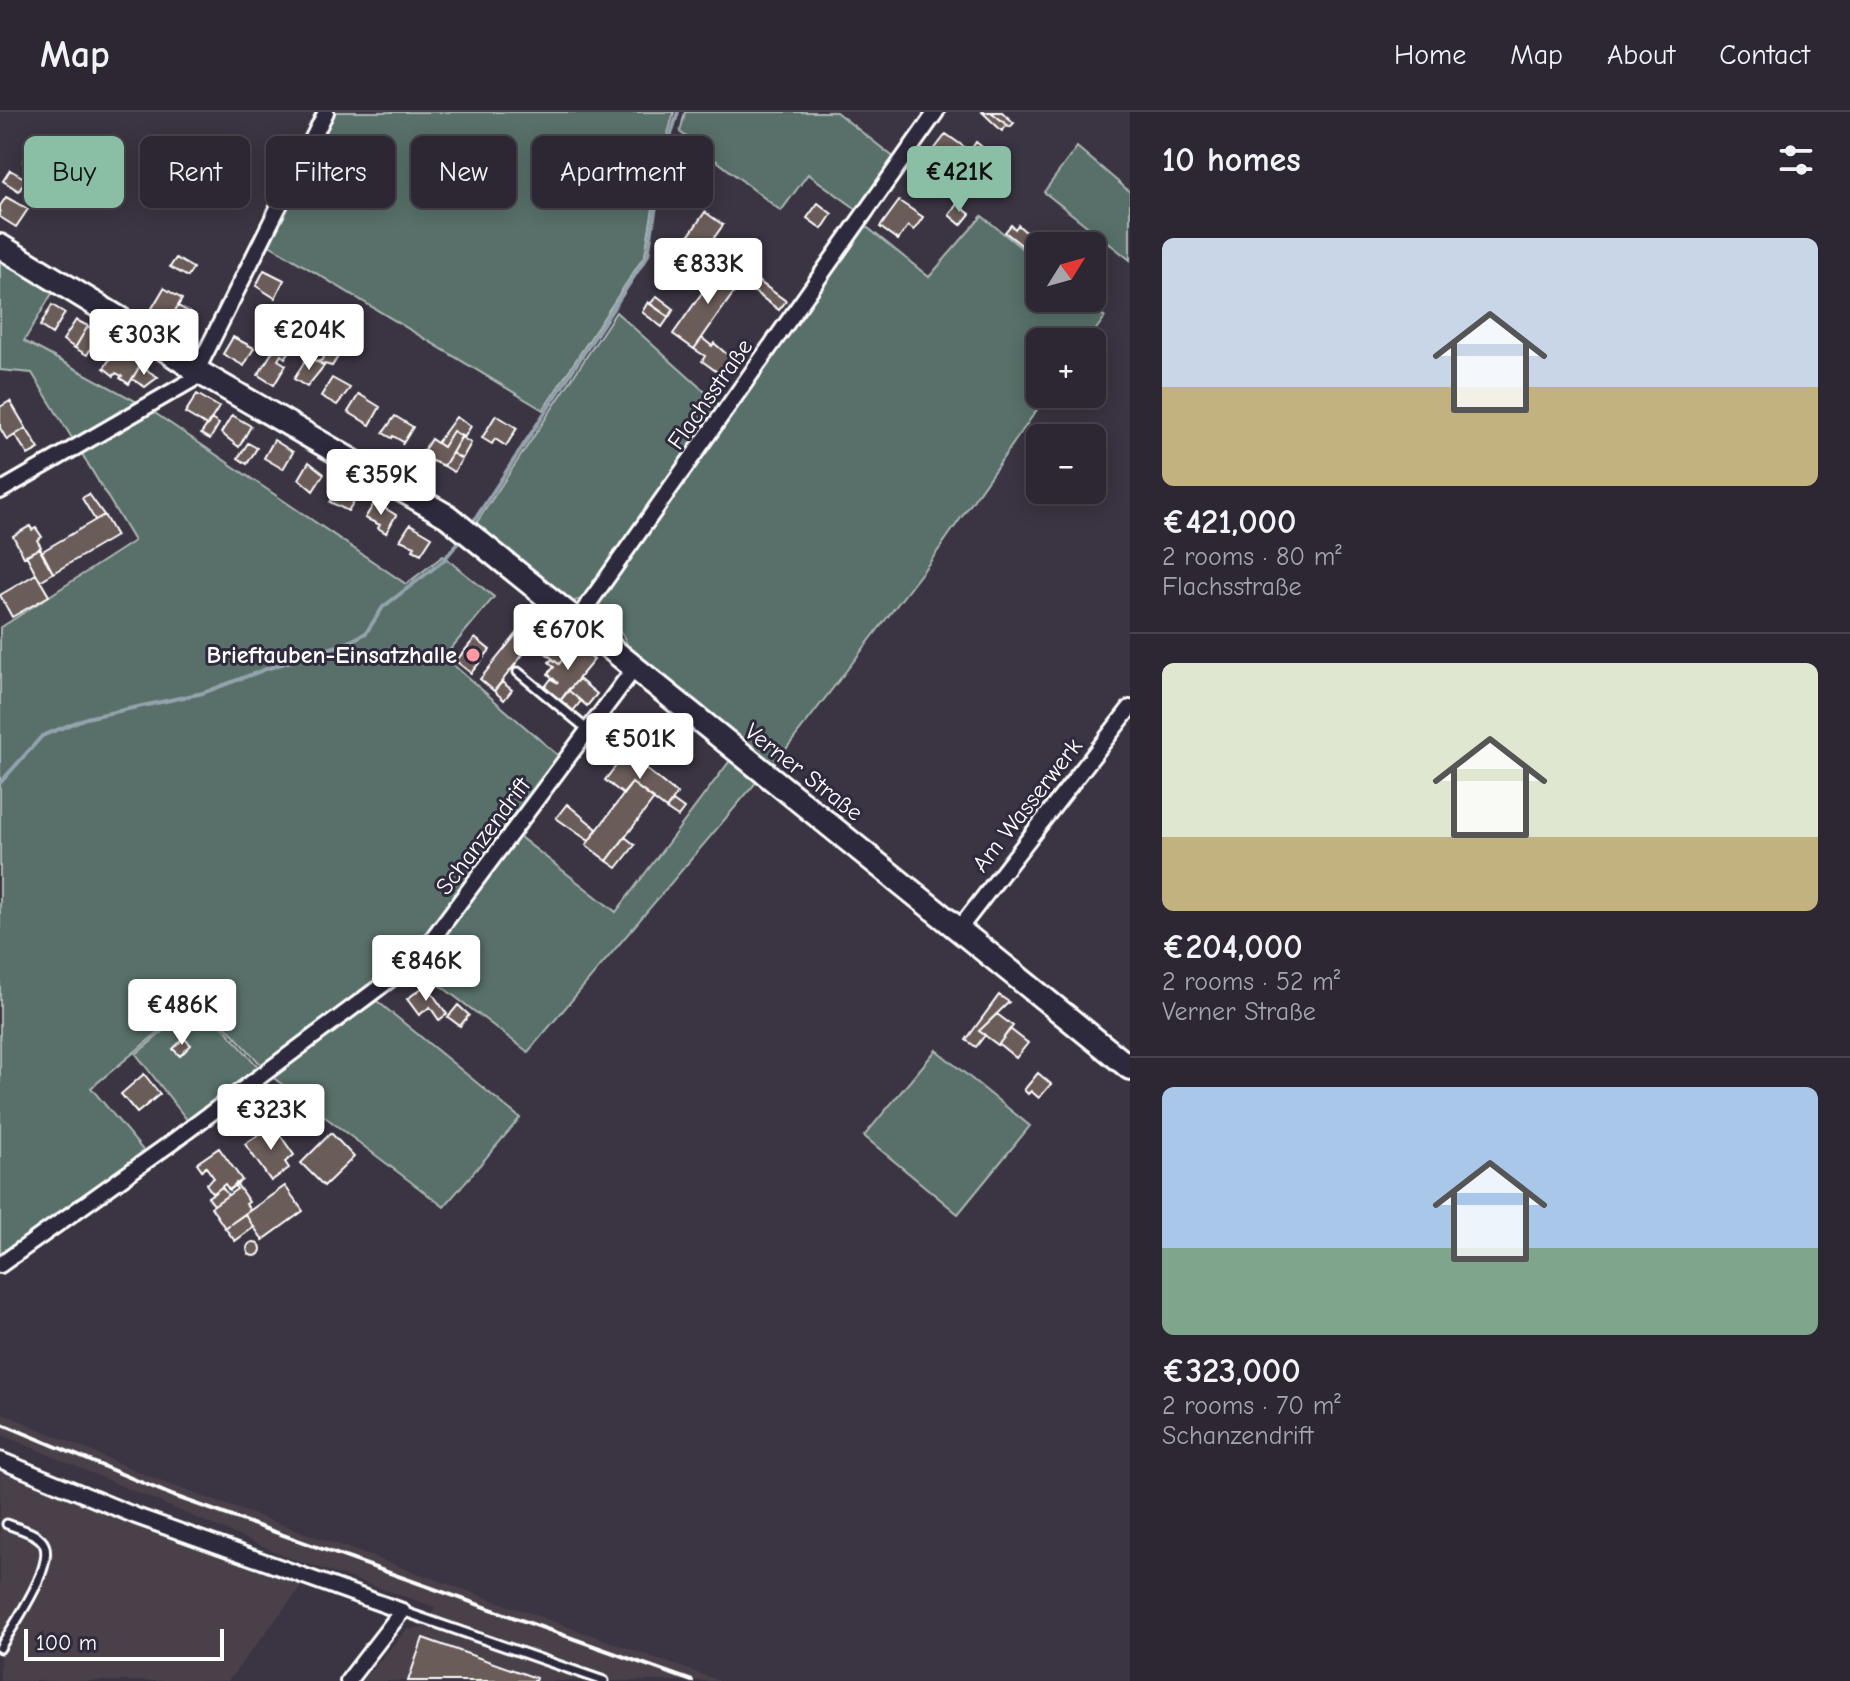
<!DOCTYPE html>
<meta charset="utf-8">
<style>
:root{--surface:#2c2732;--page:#38333e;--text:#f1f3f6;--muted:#a6a5ac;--line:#48444d;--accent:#8abfa5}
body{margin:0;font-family:"Comic Neue",sans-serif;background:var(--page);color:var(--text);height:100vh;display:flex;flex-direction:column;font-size:30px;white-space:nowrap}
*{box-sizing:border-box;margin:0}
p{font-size:26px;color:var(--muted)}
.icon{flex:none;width:44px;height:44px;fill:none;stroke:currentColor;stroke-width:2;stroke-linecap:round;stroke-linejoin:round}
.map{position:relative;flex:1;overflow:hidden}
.details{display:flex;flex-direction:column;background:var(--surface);width:720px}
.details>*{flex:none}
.hud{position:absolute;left:24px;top:24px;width:760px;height:72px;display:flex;gap:16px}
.needle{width:52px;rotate:53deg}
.controls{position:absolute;left:1026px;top:120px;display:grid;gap:16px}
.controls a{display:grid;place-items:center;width:80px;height:80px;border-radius:12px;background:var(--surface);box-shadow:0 4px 20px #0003,0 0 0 2px var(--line);font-size:40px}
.scale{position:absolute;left:24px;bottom:20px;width:200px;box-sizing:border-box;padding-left:8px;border:4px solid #fff;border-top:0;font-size:22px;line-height:28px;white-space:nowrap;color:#fff;-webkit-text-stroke:6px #2f2a3d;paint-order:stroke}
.price{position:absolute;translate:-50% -68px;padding:0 18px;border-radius:8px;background:#fff;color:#222;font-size:26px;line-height:52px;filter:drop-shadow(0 2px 4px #0008)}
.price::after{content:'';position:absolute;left:50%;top:48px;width:24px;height:18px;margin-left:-12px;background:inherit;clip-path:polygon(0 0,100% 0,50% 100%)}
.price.active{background:var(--accent);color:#111}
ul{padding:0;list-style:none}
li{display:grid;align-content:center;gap:16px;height:424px;padding:0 32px}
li+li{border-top:2px solid var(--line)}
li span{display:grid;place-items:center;height:248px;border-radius:12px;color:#555}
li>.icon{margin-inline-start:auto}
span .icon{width:144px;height:144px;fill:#fffc;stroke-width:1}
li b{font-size:34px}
h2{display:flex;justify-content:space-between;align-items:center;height:96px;padding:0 32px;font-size:34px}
.pill{padding:0 28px;border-radius:12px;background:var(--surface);box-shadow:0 4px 20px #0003,0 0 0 2px var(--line);font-size:28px;line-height:72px}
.pill.active{background:var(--accent);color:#111}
header{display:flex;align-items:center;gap:48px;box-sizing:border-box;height:112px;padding:0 40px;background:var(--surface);border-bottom:2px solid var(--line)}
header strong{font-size:38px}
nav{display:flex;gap:44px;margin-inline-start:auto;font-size:28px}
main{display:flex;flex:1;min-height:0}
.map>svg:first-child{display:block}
.built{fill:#494049}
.green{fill:#586f69;stroke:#acb7b4;stroke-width:2}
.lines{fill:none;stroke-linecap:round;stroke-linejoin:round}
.stream{stroke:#94a3ad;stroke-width:4}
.building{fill:#6a5b58;stroke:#fff;stroke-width:2}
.lane-casing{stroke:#fff;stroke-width:13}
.street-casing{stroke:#fff;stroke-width:20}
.secondary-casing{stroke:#fff;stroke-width:28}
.lane{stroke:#2f2a3d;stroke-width:7}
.street{stroke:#2f2a3d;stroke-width:14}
.secondary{stroke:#2f2a3d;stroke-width:22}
.rail{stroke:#fff;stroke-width:4}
.poi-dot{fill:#ff9aa2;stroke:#2f2a3d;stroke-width:3}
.labels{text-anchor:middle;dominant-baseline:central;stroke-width:6;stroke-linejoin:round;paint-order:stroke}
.street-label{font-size:24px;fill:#fff;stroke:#2f2a3d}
.poi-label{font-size:24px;font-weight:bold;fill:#fff;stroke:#2f2a3d;text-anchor:end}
</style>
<header>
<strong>Map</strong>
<nav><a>Home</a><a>Map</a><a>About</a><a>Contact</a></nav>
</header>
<main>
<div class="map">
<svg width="1130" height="1569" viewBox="0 0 1130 1569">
<rect width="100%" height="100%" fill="#3b3442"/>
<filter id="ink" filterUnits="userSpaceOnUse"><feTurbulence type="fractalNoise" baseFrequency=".0125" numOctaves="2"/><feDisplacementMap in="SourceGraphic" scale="16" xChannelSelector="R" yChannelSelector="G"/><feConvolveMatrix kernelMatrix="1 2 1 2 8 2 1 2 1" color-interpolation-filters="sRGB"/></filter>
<g filter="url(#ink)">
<!-- built -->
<path class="built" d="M0,1300L160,1369L720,1569H362L406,1518L429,1514L435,1495L290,1446L0,1322Z
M0,1357L48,1378L302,1474L228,1569H0Z"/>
<!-- green -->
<path class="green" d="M335,0H674L662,44L645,143L543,298L266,131Z
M685,0H836L896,47L858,98L808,62L781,99L680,20Z
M1077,35L1130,80V148L1044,80Z
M982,104L1040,151V186H1083L1105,205L1087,230H1040V282H1048L930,450L769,659L627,533C623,517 605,506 598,490L863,112L929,165Z
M0,146L54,178L24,229L141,292L75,331L32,261L0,258Z
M616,200L723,296L589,485L568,491L475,413Z
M149,297L406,472L443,444L494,485L444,545L562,647L405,853L265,957L200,886L91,976L147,1043L0,1149V516L134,429L79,337Z
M732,646L759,667L528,940L416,855L516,722L616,800Z
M200,889L262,959L191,1013L136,942Z
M377,889L520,1006L444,1095L271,964Z
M936,938L1030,1014L958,1102L864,1024Z"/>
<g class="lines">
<!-- stream -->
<path class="stream" d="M472,412L648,143L664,45L678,0
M0,671L42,624L86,606L203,581L266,557L347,531L366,521L383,495L443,449L462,426"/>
</g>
<!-- building -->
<path class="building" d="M982,0H991L1007,13L1002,19Z
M991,0H1002L1014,11L1010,15Z
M946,22L970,39L976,30L987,39L971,61L952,48L947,55L930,43Z
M33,34L55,48L45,64L23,50Z
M10,58L26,67L19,79L3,69Z
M915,61L929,72L922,81L908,71Z
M6,85L28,97L16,115L0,105V94Z
M899,89L923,105L914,118L908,114L898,128L880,115Z
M818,91L832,102L822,117L807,106Z
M957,92L970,102L961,113L949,103Z
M705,100L723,113L688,163L670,151Z
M1011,113L1015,117L1018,113L1028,122L1031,126L1024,135L1005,120Z
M176,146L193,156L188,165L170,155Z
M726,146L786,189L779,198L741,170L744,166L723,151Z
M723,151L744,166L694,237L673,222Z
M264,158L284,168L275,186L256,174Z
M164,176L182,187L169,209L151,198Z
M657,184L674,197L669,205L650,192Z
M648,190L669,205L662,215L642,200Z
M52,193L65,201L52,222L40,214Z
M178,194L196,204L187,220L169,209Z
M76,208L88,214L75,236L63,228Z
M88,214L99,222L87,243L75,236Z
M233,225L254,236L244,254L223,242Z
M702,226L712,234L714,231L731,246L720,262L702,249L705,244L694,237Z
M278,231L290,239L285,246L281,243L278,248L286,253L274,273L258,263Z
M326,236L339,243L332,254L317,250L322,248Z
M116,237L141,252L129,272L120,266L122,264L116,261L114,264L104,256Z
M308,244L324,254L307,275L294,267Z
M140,254L158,265L145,275L132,267Z
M332,266L350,276L337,293L321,284Z
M197,282L219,295L207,314L185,301Z
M359,282L380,295L370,313L348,300Z
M10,289L26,316L7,328L0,316V295Z
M232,303L251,314L239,335L221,321Z
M496,303L517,316L506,334L495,327L492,332L482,326Z
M395,304L413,315L402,333L403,330L393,324L392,326L383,321Z
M456,305L471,314L464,326L453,319L443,335L437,331Z
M211,307L219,312L210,327L201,322Z
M26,316L39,337L28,343L15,323Z
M453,319L462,324L444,354L420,344L431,327L443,335Z
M461,325L471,331L462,347L452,341Z
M274,328L293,340L283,357L264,346Z
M248,331L257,336L247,352L238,346Z
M452,341L462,347L454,360L444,354Z
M309,350L324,362L313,379L299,367Z
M343,370L356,374L354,377L359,381L348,399L330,390Z
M89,382L104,403L95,408L82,386Z
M375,390L396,403L386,421L378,416L380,413L365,406Z
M104,403L116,424L53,461L41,440Z
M410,412L432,425L421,442L413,438L415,434L400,428Z
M30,414L32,418L36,416L42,425L37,428L41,435L24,445L13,424Z
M40,436L53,461L40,469L26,443Z
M36,462L49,484L12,505L0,483Z
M532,503L555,521L542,538L532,531L494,579L480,567Z
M555,521L573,535L559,552L542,538Z
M475,526L490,538L471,561L456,549Z
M574,532L594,548L560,589L544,576L551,567L558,571L548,562L554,555L549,550L552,547L559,552Z
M579,567L597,582L587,594L568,578Z
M502,570L512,578L504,588L494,579Z
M568,578L581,589L573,599L560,589Z
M626,641L677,682L666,697L632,671L623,682L605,668Z
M632,671L654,687L607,749L586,733Z
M673,689L684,697L678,705L666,697Z
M567,692L597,717L589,729L556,706Z
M625,725L635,733L617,756L607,749Z
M426,873L447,902L439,908L430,895L419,903L407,887Z
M999,883L1009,890L979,919L985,923L976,935L966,928Z
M458,893L469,903L460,914L448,905Z
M997,902L1013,914L998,933L979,919Z
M1010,917L1028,931L1016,946L999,932Z
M184,926L191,933L180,944L173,937Z
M1038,961L1051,972L1039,986L1031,979L1028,982L1024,978Z
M144,962L160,982L137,1001L121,982Z
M273,1013L294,1043L285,1050L289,1056L271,1069L245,1032Z
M331,1021L354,1045L324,1074L301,1051Z
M219,1036L242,1068L229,1078L225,1072L213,1082L206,1072L214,1066L206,1055L202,1058L197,1051Z
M236,1071L249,1090L246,1092L250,1098L225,1116L211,1095L237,1077L234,1073Z
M285,1074L303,1099L263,1128L245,1102Z
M222,1075L228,1083L214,1093L208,1085Z
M245,1102L254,1115L235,1129L225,1116Z
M247 1137a7 7 0 1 1 14 0a7 7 0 1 1-14 0Z
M423,1526L536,1566L535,1569H408Z"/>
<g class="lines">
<defs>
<path id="lane" d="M518,560L588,618
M402,1499L604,1569
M0,1536C11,1516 61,1447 41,1428C34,1420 17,1416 7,1412"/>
<path id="street" d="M0,379L192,268L326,0
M575,511L936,0
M959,817L1130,596
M0,1153L171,1031L408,854L433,826L633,558
M0,1348L136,1404L402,1499L348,1569"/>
<path id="secondary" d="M0,134L120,207L197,259L447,404L1130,956"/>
</defs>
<!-- lane casing -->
<use href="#lane" class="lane-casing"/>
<!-- street casing -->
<use href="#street" class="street-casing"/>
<!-- secondary casing -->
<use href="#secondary" class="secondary-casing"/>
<!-- lane -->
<use href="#lane" class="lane"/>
<!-- street -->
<use href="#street" class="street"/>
<!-- secondary -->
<use href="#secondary" class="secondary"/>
<!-- rail -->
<path class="rail" d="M0,1311L174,1384L692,1569"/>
</g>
</g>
<!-- markers -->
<circle class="poi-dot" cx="473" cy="543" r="8"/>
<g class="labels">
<!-- street labels -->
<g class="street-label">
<text transform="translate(710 282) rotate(-55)">Flachsstraße</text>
<text transform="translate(804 660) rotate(38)">Verner Straße</text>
<text transform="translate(1027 693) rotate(-52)">Am Wasserwerk</text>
<text transform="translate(483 724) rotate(-53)">Schanzendrift</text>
</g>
<!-- poi labels -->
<g class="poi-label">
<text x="457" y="543">Brieftauben-Einsatzhalle</text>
</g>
</g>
</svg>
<div class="controls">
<a><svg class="needle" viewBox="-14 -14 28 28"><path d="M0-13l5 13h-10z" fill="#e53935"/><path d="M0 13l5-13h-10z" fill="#a6a5ac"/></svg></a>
<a>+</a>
<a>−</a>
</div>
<div class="scale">100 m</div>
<b class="price active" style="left:959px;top:102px">€421K</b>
<b class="price" style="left:708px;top:194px">€833K</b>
<b class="price" style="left:309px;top:260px">€204K</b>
<b class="price" style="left:144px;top:265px">€303K</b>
<b class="price" style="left:381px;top:405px">€359K</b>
<b class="price" style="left:568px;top:560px">€670K</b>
<b class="price" style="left:640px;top:669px">€501K</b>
<b class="price" style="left:426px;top:891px">€846K</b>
<b class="price" style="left:182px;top:935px">€486K</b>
<b class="price" style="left:271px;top:1040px">€323K</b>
<div class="hud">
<a class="pill active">Buy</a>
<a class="pill">Rent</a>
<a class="pill">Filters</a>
<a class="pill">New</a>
<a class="pill">Apartment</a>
</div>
</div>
<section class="details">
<h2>10 homes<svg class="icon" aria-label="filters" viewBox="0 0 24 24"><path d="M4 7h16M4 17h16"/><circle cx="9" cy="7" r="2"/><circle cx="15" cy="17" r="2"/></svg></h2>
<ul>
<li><span style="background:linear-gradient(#c9d6e8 60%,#c2b280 0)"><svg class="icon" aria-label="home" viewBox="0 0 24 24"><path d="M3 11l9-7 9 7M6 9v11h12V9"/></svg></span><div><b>€421,000</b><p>2 rooms · 80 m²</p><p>Flachsstraße</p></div></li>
<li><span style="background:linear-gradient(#dfe7d0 70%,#c2b280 0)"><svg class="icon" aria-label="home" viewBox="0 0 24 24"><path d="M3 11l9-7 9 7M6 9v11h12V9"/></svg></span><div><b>€204,000</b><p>2 rooms · 52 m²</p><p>Verner Straße</p></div></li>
<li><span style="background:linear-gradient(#a9c7e8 65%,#7fa58c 0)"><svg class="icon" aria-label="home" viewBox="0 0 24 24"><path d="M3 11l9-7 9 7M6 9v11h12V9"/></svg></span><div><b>€323,000</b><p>2 rooms · 70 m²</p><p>Schanzendrift</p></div></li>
</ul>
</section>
</main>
